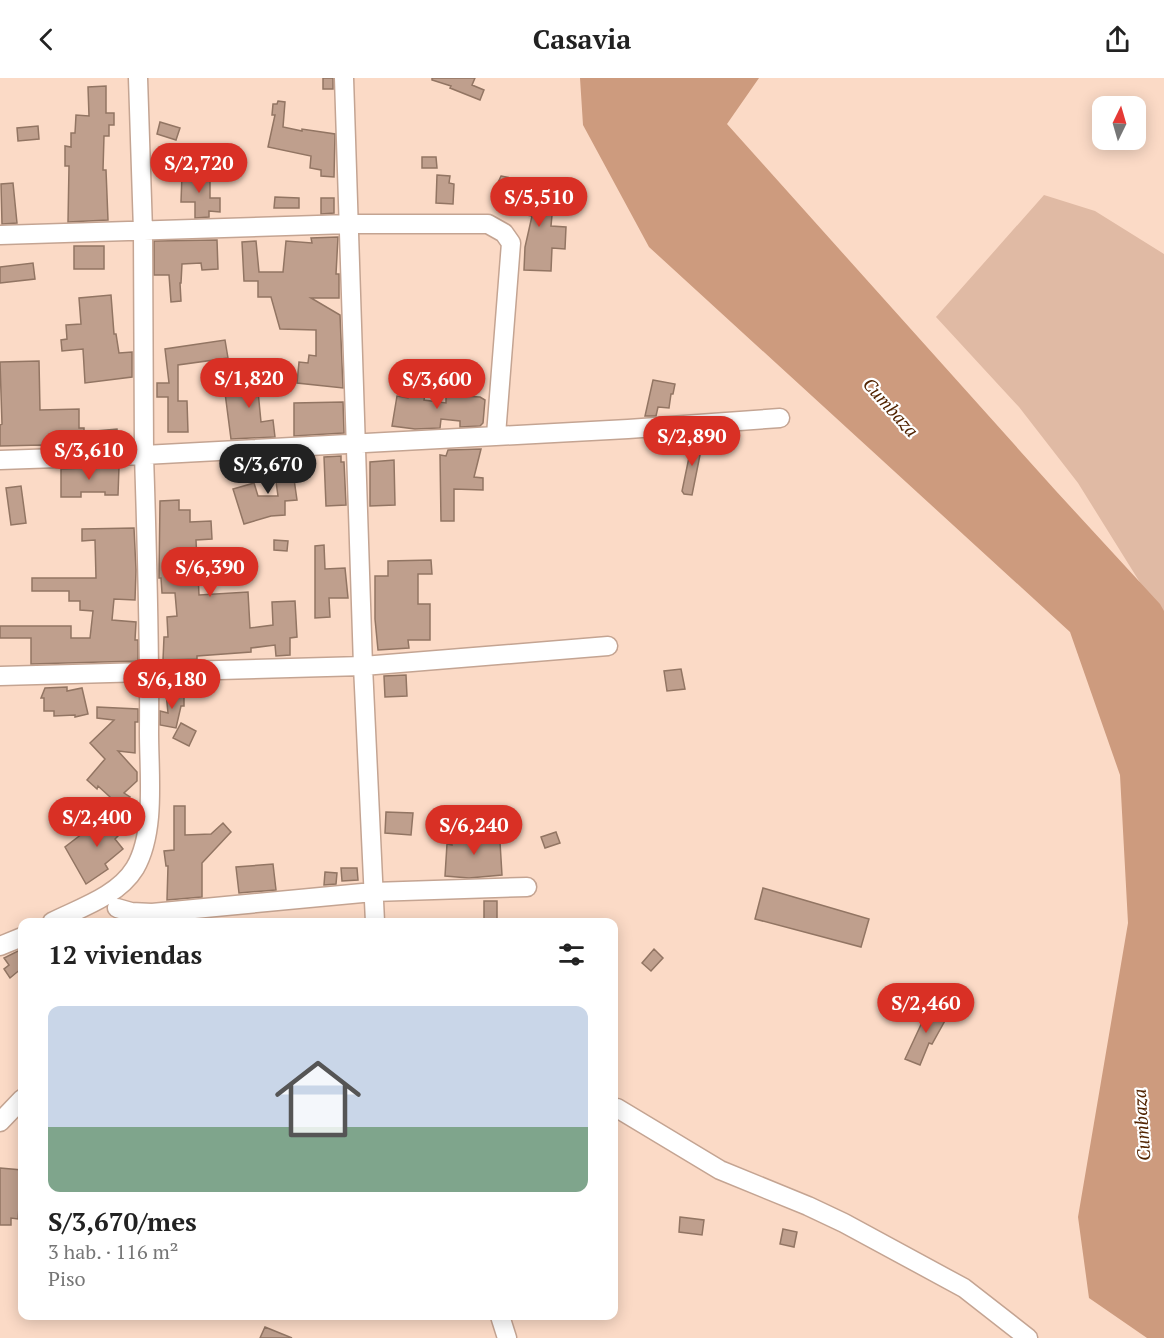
<!DOCTYPE html>
<html lang="es">
<meta charset="utf-8">
<style>
:root{--surface:#fff;--page:#f6f6f6;--text:#222;--muted:#767676;--line:#e0e0e0;--accent:#d93025}
body{margin:0;font-family:"PT Serif",serif;background:var(--page);color:var(--text);height:100vh;display:flex;flex-direction:column;font-size:22px;white-space:nowrap}
*{box-sizing:border-box;margin:0}
p{font-size:20px;color:var(--muted)}
.icon{flex:none;width:33px;height:33px;fill:none;stroke:currentColor;stroke-width:2;stroke-linecap:round;stroke-linejoin:round}
.map{position:relative;flex:1;overflow:hidden}
.side{position:absolute;left:18px;top:840px;width:600px;height:402px;display:flex;flex-direction:column;background:var(--surface);border-radius:12px;box-shadow:0 3px 15px #0003}
.side>*{flex:none}
.needle{width:39px;rotate:5deg}
.tools{position:absolute;left:1092px;top:18px;display:grid;gap:12px}
.tools a{display:grid;place-items:center;width:54px;height:54px;border-radius:12px;background:var(--surface);box-shadow:0 3px 15px #0003;font-size:30px}
.price{position:absolute;translate:-50% -51px;padding:0 14px;border-radius:21px;background:var(--accent);color:#fff;font-size:20px;line-height:39px;filter:drop-shadow(0 2px 3px #0008)}
.price::after{content:'';position:absolute;left:50%;top:36px;width:18px;height:14px;margin-left:-9px;background:inherit;clip-path:polygon(0 0,100% 0,50% 100%)}
.price.active{background:#222;color:#fff}
ul{padding:0;list-style:none}
li{display:grid;align-content:center;gap:12px;height:318px;padding:0 30px}
li+li{border-top:2px solid var(--line)}
li span{display:grid;place-items:center;height:186px;border-radius:12px;color:#555}
li>.icon{margin-inline-start:auto}
span .icon{width:108px;height:108px;fill:#fffc;stroke-width:1}
li b{font-size:26px}
h2{display:flex;justify-content:space-between;align-items:center;height:72px;padding:0 30px;font-size:26px}
header{display:flex;justify-content:space-between;align-items:center;height:78px;padding:0 30px;background:var(--surface);font-size:27px;font-weight:600}
.map>svg:first-child{display:block}
.green{fill:#e0baa4}
.water{fill:#cd9b7e}
.building{fill:#bf9f8d;stroke:#927563;stroke-width:1.5}
.lines{fill:none;stroke-linecap:round;stroke-linejoin:round}
.minor-casing{stroke:#c4a492;stroke-width:21}
.minor{stroke:#fff;stroke-width:18}
.labels{text-anchor:middle;dominant-baseline:central;stroke-width:4.5;stroke-linejoin:round;paint-order:stroke}
.water-label{font-size:18px;font-style:italic;fill:#512300;stroke:#fff}
</style>
<header><svg class="icon" aria-label="back" viewBox="0 0 24 24"><path d="M15 5l-7 7 7 7"/></svg>Casavia<svg class="icon" aria-label="share" viewBox="0 0 24 24"><path d="M12 15V3M7 8l5-5 5 5M5 13v7h14v-7"/></svg></header>
<div class="map">
<svg width="1164" height="1260" viewBox="0 0 1164 1260">
<rect width="100%" height="100%" fill="#fbdac6"/>
<!-- green -->
<path class="green" d="M1044,117L1095,133L1164,176V543L1078,405L1019,329L936,239Z"/>
<!-- water -->
<path class="water" d="M580,0H759L727,46L1056,413L1160,526L1164,533V1260H1147L1089,1220L1078,1139L1128,845L1120,697L1070,554L649,169L583,47Z"/>
<!-- building -->
<path class="building" d="M323,0H333V11H323Z
M432,0H475L472,7L484,12L480,22L450,10L451,8L432,2Z
M106,8V35H114V47H109V58H104L103,92H106L108,142L68,144L69,88H65V68L71,69V55H75L76,37L89,38L88,9Z
M278,23L285,24L283,49L302,53V51L335,56L334,99L321,98V92L310,90L311,78L268,69L275,37H272L273,26H277Z
M160,44L180,50L176,62L157,56Z
M38,48L39,61L18,63L17,50Z
M422,79H436L437,90H422Z
M182,96L210,97V120H220V134L209,133V139L195,140V124H181Z
M437,97L450,98L449,105L454,106L453,126L436,125Z
M501,98L511,100L508,111L496,109Z
M13,105L17,145L2,146L1,106Z
M516,107L531,110L529,114L554,116L551,148L566,149L565,171L552,170L551,193L524,192L525,169L532,138L510,134Z
M275,119L299,120V130H274Z
M321,120H334V135L321,136Z
M338,159L336,196H339V220H311L340,237L343,310L297,305L299,284L308,285L309,277L316,278V252L280,251L271,219H258V203H244L242,164L256,163L259,194H283L286,163L312,165L311,160Z
M217,162L218,191L202,192L201,185L182,186L181,205H180L181,223L171,224L169,197H154V163Z
M74,168H104V191H74Z
M33,185L35,201L0,205V189Z
M111,217L114,256H116L119,275L132,274V299L85,305L83,271L62,273L61,262L67,261L66,247L81,246L79,220Z
M225,262L228,280L178,287V323H187L188,354H168V319H157V305H169L165,271Z
M39,283L40,332L79,331V350H84V354L117,351L118,365L42,369V367L0,368V347L2,346L0,284Z
M264,290L266,301H272L273,311L258,313L261,344L273,342L275,359L231,361L225,315L250,311L247,292Z
M653,302L675,306L673,316H671L669,330L658,329L656,338H645Z
M410,308L426,311L424,322L446,325V313L463,314V318L480,319L485,322L483,345L480,348L460,349V343L441,341L440,350L415,351L392,348L397,318L408,320Z
M343,324L344,355L294,358V325Z
M693,360L703,362L692,417L684,416L682,413Z
M481,371L474,399L483,400V412L454,411V443H441L440,377L446,378L448,372Z
M341,378V384H344L346,427L326,428L324,379Z
M291,380L297,422L285,423V437L271,438L244,446L233,411L254,405L258,418H278L273,382Z
M394,382L395,427L370,428V384Z
M119,389L118,417H105V414H81V419H61V391Z
M21,408L26,445L11,447L6,410Z
M179,422V432H190V444L211,443L212,461L196,462L197,484L249,480L250,490L198,495L199,517L248,514L250,550L273,547L272,524L295,523L297,559L290,560V577L276,578L275,567L251,570V574L197,578V581L163,582L164,559H168L167,539L177,538L175,515H162L161,500H159L160,423Z
M134,450L136,492L135,522L114,521L112,542L136,544L135,562H138V583L31,586V560H0V548H71V560H90L93,533L80,532V523H69V513H32V500H96L95,462L82,463V451Z
M274,462L288,463L287,473L274,472Z
M324,467L325,491L345,490L348,520H329L330,539L315,540V468Z
M431,482L432,496H418V526H430V562H408L409,570L378,572L375,541V498H388V483Z
M681,591L685,611L667,613L664,593Z
M406,597L407,618L385,619L384,598Z
M67,609V613L82,610L88,636L75,639V637L54,638V633H44V620H41L45,610Z
M184,614V628H181L176,650L160,647V633L168,635L166,615Z
M97,629L138,631V644H135V675L118,673L137,694V703L124,715L130,719L121,729L98,708L97,711L87,702L105,681L90,665L114,642L97,640Z
M181,645L196,653L189,668L173,660Z
M174,728H185V757L211,756L223,745L231,754L202,785V819L167,822L168,788H166L164,773L174,772Z
M116,734L129,747L115,761L123,771L105,786L108,791L86,806L65,769L91,749L95,754Z
M386,734L413,735L411,757L385,755Z
M491,749L492,765L500,764L502,797L469,800L445,798L447,766L452,767L451,758L481,757L480,750Z
M556,754L560,765L545,770L541,759Z
M273,786L276,812L239,815L236,789Z
M341,790H357L358,802L342,803Z
M325,794L337,795L336,806L324,807Z
M763,810L869,841L861,869L755,841Z
M484,823H497V844H484Z
M22,871V890L10,900L4,891L9,887L4,880Z
M654,871L663,880L651,893L642,885Z
M928,927L947,939L932,966L929,965L920,987L905,981L925,938L922,936Z
M0,1090L22,1092L18,1141L11,1140V1147H0Z
M680,1139L704,1142L702,1157L679,1154Z
M783,1151L797,1154L794,1169L780,1166Z
M265,1249L292,1260H260Z"/>
<g class="lines">
<defs>
<path id="minor" d="M344,0L363,588L375,844
M0,157L349,146H488L504,155L511,165L496,357
M0,382L144,377L143,153L138,0
M0,598L363,588L608,568
M117,830L131,834L152,835L373,814L527,809
M52,844C80,830 118,818 135,790C156,754 149,696 149,655C150,562 147,470 144,377L628,351L780,340
M0,868L22,859
M614,1030H617L720,1092L808,1128L844,1145L964,1210L1028,1260
M0,1044L22,1021
M500,1238L507,1260"/>
</defs>
<!-- minor casing -->
<use href="#minor" class="minor-casing"/>
<!-- minor -->
<use href="#minor" class="minor"/>
</g>
<g class="labels">
<!-- water labels -->
<g class="water-label">
<text transform="translate(891 329) rotate(48)">Cumbaza</text>
<text transform="translate(1141 1047) rotate(-94)">Cumbaza</text>
</g>
</g>
</svg>
<div class="tools">
<a><svg class="needle" viewBox="-14 -14 28 28"><path d="M0-13l5 13h-10z" fill="#e53935"/><path d="M0 13l5-13h-10z" fill="#767676"/></svg></a>
</div>
<b class="price" style="left:199px;top:116px">S/2,720</b>
<b class="price" style="left:539px;top:150px">S/5,510</b>
<b class="price" style="left:249px;top:331px">S/1,820</b>
<b class="price" style="left:437px;top:332px">S/3,600</b>
<b class="price" style="left:692px;top:389px">S/2,890</b>
<b class="price" style="left:89px;top:403px">S/3,610</b>
<b class="price active" style="left:268px;top:417px">S/3,670</b>
<b class="price" style="left:210px;top:520px">S/6,390</b>
<b class="price" style="left:172px;top:632px">S/6,180</b>
<b class="price" style="left:97px;top:770px">S/2,400</b>
<b class="price" style="left:474px;top:778px">S/6,240</b>
<b class="price" style="left:926px;top:956px">S/2,460</b>
<section class="side">
<h2>12 viviendas<svg class="icon" aria-label="filters" viewBox="0 0 24 24"><path d="M4 7h16M4 17h16"/><circle cx="9" cy="7" r="2"/><circle cx="15" cy="17" r="2"/></svg></h2>
<ul>
<li><span style="background:linear-gradient(#c9d6e8 65%,#7fa58c 0)"><svg class="icon" aria-label="home" viewBox="0 0 24 24"><path d="M3 11l9-7 9 7M6 9v11h12V9"/></svg></span><div><b>S/3,670/mes</b><p>3 hab. · 116 m²</p><p>Piso</p></div></li>
</ul>
</section>
</div>
